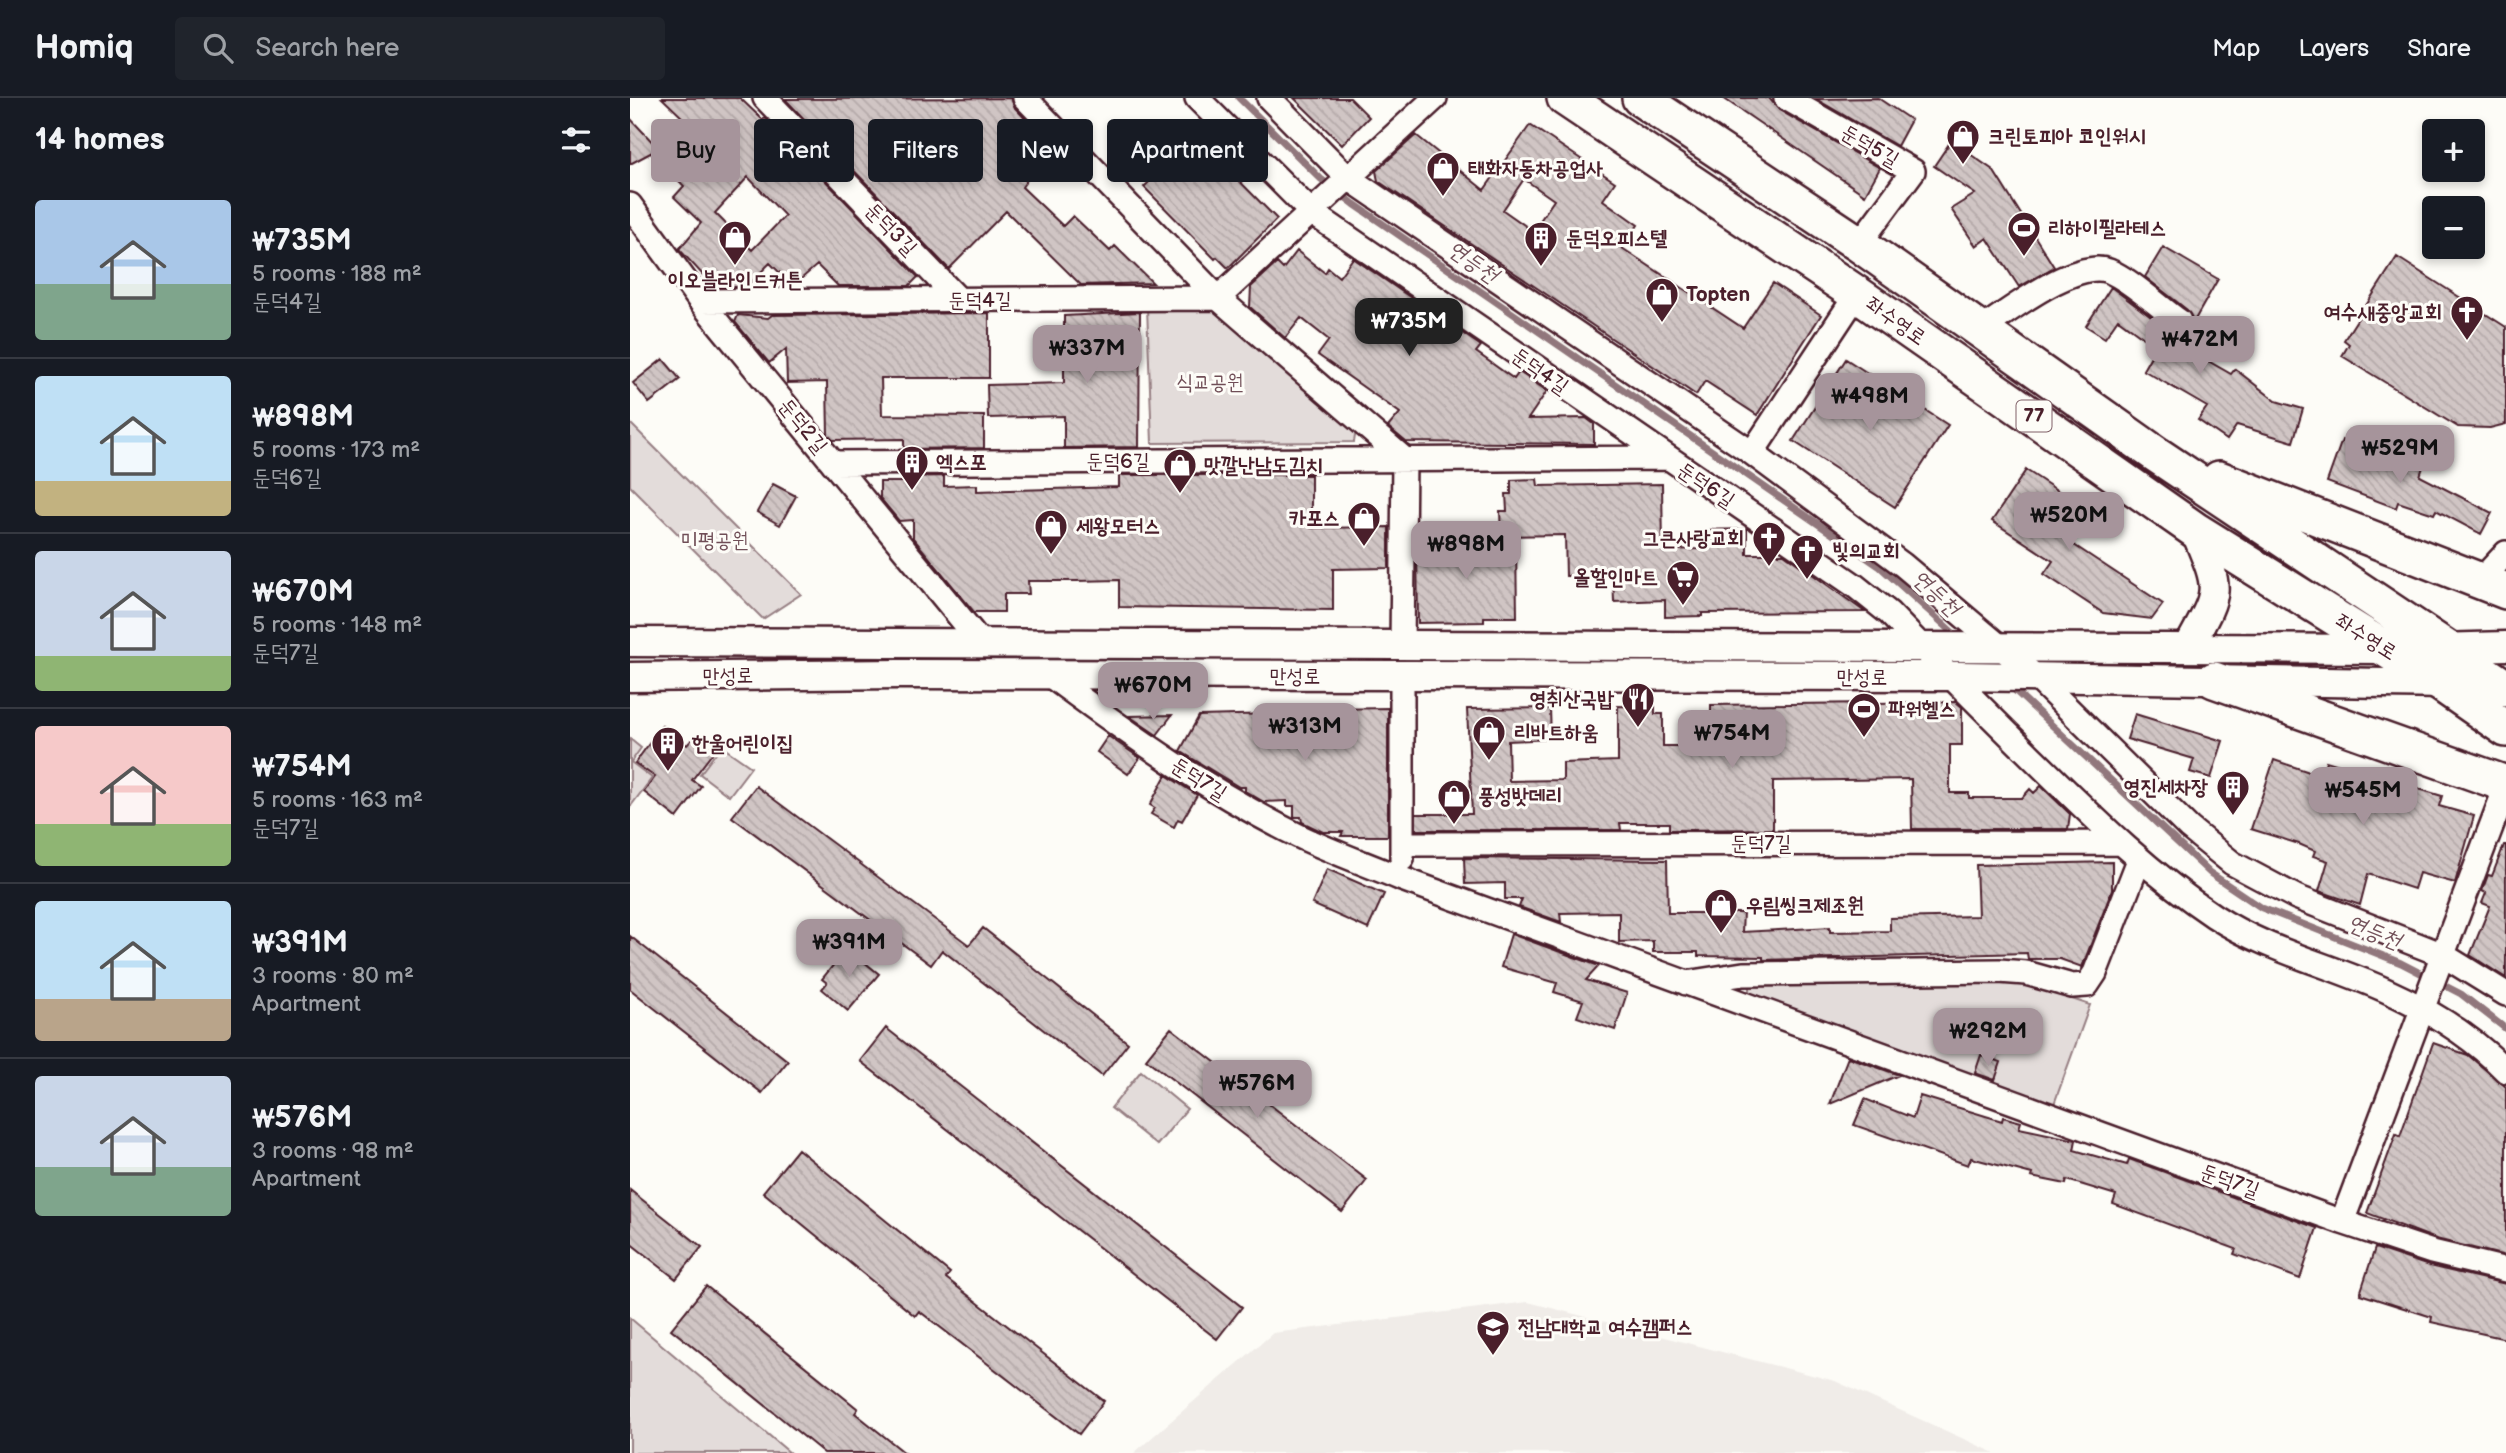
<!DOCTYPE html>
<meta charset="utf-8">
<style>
:root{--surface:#171b24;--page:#20242c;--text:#f1f3f6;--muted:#9ea1a6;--line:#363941;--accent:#a6949b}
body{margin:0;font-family:"Balsamiq Sans","Poor Story",sans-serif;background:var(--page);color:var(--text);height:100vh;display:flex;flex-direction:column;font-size:26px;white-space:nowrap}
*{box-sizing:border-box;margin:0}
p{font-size:23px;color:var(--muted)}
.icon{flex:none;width:38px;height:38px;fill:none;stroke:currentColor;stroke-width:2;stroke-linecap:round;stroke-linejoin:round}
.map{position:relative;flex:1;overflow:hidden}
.sheet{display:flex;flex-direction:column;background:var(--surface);width:630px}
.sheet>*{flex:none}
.guide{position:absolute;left:21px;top:21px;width:665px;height:63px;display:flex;gap:14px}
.buttons{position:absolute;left:1792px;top:21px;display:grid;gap:14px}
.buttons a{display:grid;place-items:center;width:63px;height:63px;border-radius:7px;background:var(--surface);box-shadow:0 4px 10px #0003;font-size:35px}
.price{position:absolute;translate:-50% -60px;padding:0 16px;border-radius:14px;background:var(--accent);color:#111;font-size:23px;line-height:46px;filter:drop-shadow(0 2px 4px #0008)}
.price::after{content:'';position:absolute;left:50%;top:42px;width:21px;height:16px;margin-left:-10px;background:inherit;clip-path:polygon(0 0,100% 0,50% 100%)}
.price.on{background:#222;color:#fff}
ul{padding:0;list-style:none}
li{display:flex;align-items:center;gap:21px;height:175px;padding:0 35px}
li+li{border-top:2px solid var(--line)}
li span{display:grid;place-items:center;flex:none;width:196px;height:140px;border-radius:7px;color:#555}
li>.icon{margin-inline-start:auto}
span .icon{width:84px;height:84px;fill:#fffc;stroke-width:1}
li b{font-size:30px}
h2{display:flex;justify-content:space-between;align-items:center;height:84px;padding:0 35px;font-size:30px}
.chip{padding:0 24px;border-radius:7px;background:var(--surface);box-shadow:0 4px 10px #0003;font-size:24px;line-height:63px}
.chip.on{background:var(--accent);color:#111}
header{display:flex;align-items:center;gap:42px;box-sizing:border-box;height:98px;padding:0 35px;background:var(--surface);border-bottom:2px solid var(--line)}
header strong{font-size:33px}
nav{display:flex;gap:38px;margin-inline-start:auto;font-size:24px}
.search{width:490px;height:63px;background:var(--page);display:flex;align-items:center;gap:18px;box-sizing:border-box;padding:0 24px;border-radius:7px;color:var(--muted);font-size:26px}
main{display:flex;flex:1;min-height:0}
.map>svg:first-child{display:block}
.built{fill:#f0ece8}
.green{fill:#e3dcda;stroke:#967e82;stroke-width:2}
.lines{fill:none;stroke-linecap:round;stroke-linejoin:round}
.stream{stroke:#91777b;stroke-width:7}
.building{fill:url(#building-back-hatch);stroke:#4a1f2b;stroke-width:2;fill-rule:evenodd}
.minor-casing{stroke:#4a1f2b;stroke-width:28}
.tertiary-casing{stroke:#4a1f2b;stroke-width:33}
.primary-casing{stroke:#4a1f2b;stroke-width:40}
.minor{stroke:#fdfcf7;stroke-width:23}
.tertiary{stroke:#fdfcf7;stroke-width:28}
.primary{stroke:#fdfcf7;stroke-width:35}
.labels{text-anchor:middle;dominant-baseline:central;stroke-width:6;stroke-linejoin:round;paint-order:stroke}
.shield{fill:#fdfcf7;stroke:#806168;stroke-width:2}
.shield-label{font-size:19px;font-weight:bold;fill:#4a1f2b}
.poi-label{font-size:21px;font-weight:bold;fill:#4a1f2b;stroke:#fdfcf7;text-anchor:start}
.street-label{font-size:21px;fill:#4a1f2b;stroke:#fdfcf7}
.park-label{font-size:21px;fill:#704e57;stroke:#fdfcf7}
.water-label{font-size:23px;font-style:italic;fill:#73525a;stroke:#fdfcf7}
</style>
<header>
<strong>Homiq</strong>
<div class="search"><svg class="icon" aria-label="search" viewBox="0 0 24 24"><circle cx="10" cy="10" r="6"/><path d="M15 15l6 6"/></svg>Search here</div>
<nav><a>Map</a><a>Layers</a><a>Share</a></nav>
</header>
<main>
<section class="sheet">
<h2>14 homes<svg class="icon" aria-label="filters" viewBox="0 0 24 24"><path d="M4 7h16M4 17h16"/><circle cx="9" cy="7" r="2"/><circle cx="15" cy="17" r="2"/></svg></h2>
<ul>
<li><span style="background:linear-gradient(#a9c7e8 60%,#7fa58c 0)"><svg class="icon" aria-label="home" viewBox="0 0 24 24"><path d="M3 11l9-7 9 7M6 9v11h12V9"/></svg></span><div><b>₩735M</b><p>5 rooms · 188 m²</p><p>둔덕4길</p></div></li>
<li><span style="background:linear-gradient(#bfe0f5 75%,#c2b280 0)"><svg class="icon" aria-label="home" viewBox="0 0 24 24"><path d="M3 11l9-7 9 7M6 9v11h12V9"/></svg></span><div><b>₩898M</b><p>5 rooms · 173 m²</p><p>둔덕6길</p></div></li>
<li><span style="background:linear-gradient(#c9d6e8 75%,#8fb573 0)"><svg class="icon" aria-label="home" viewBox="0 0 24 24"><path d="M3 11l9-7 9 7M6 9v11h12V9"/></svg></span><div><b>₩670M</b><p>5 rooms · 148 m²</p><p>둔덕7길</p></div></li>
<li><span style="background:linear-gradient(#f6c9c9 70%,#8fb573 0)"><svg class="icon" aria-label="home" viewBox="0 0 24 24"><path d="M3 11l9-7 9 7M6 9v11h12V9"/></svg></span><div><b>₩754M</b><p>5 rooms · 163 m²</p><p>둔덕7길</p></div></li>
<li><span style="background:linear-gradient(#bfe0f5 70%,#b9a48a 0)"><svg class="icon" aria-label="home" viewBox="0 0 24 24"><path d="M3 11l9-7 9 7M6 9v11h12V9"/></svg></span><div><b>₩391M</b><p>3 rooms · 80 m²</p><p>Apartment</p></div></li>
<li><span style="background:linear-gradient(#c9d6e8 65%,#7fa58c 0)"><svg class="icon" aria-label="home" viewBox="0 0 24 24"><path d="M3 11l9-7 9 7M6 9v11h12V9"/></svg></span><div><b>₩576M</b><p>3 rooms · 98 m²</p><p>Apartment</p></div></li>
</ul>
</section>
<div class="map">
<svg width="1876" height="1355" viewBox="0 0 1876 1355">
<defs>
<pattern id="building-back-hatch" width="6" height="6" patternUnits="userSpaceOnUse" patternTransform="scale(1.75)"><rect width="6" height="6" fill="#d0c5c4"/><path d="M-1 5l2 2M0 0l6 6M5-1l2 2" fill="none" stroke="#b4a9a9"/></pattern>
</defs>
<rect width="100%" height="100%" fill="#fdfcf7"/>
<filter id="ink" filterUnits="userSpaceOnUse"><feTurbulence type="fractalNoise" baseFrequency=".0143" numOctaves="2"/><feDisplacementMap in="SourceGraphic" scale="14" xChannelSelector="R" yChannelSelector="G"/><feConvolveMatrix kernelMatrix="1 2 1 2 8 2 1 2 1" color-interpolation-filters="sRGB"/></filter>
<g filter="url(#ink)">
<!-- built -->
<path class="built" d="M898,1204L1205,1283L1365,1355H504L643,1235Z"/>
<!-- green -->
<path class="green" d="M584,208L726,332L724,344L522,345L517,209Z
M0,325L171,496L133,521L0,388Z
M0,641L11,650L1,664L22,680L0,709Z
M91,648L121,669L99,698L70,676Z
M1390,884L1460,907L1424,1006L1117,898L1121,886Z
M511,973L557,1011L527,1047L481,1010Z
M0,1220L160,1355H0Z"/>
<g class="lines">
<!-- stream -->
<path class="stream" d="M609,0L691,81L724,106L1249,468L1330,541
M1379,587L1580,775L1632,810L1771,865L1831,896L1876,931"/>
</g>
<!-- building -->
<path class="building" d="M32,0H110L133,22L135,20L288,179L279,188H208L187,167L163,188L140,165L116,189H84L49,151L71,125L44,99L54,88L22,56L28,51L0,66V20L28,50L56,23ZM118,79L155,118L122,152L85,115Z
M381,0L385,10L421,48L392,89L433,128L443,118L480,153L485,148L523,185L451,187L376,113L319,171L155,1Z
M664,0H720L739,19L712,47Z
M1093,0H1139L1149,12L1250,70L1235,97Z
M1248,0L1281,22L1267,48L1186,1Z
M900,27L985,84L973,102L1008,127L992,150L1113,230L1143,185L1191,217L1127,317L1075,283L1066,297L748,83L746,73L786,37L854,92ZM894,81L924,102L903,133L873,112Z
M1321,43L1363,72L1424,169L1389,189L1357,140L1346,148L1321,111L1345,96L1304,68Z
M558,45L565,53L573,46L647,121L598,170L587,159L585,161L514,89Z
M1533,149L1588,181L1563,225L1557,212L1515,179Z
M667,153L695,175L698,170L709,179L723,160L851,248L846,254L884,281L889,274L917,293L898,321L956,320L964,326V346L776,344L758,329L770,315L688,257L699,242L671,220L655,240L620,209L621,189L647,165L653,171Z
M1767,159L1876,229V326L1860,330L1828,329L1712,258L1719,246L1714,242Z
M1481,189L1541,234L1548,237L1557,234L1552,243L1561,248L1559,252L1601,276L1605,271L1646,303L1673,311L1663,344L1607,327L1597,342L1568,322L1577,309L1513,272L1526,249L1488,221L1475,240L1456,228Z
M510,214L509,349L434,350V318L358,320L357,287L434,285V218Z
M359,215V280H251L252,317L354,318V350L274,351V341L203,342L198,337L197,284L157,285L156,251L139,265L105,224L108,217L138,220L142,217Z
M33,261L50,281L19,305L3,285Z
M1216,261L1318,327L1265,409L1163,343Z
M1712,342L1793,369L1790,378L1862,415L1851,436L1806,412L1804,416L1768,404L1766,410L1697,384Z
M1396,372L1439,400L1420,431L1533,506L1522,521L1473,515L1414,476L1423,463L1362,423Z
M489,377H681V430L759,429V470L703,471V512L489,509V482L446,483H398L399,496H374V514H344L283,440V422L269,423L250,400V384H274V379L314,378V388L347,387V393L489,389Z
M907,381L908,388L1032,386L1033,452L1073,451L1072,432L1117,431V456H1154L1235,514L1072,515V518L1035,519V502L984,504L983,477L936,478L935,437L871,438L870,413H877L876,396H881V382Z
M143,386L166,398L150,427L127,414Z
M787,443H886L887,519H854V524L788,525Z
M1326,604L1332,609V647H1320V695H1339V700H1392L1400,691L1404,695L1411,688L1440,716L1438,731H1282L1281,681L1143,683V731L1039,732V725H990L991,732H786V716H842L837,611L920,610L921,641L878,643L879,683L933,682V665L988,663V608L1025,609V616H1033V648H1081V607Z
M758,610V738H711L713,734H693L672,724L671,719H664V708H657V703L634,704L615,693V689H609L550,653L569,618L644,616V612Z
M1505,616L1593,643L1581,680L1560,674L1564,661L1497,641Z
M542,617L527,637L499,618Z
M32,628L57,647L65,638L84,653L62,682L71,688L47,720L14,694L25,679L5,665Z
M478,638L510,660L498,676L467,654Z
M1644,662L1691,678L1696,663L1812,698L1809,708L1844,718L1825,785L1789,775L1784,791L1738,776L1730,807L1689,793L1698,763L1683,758L1685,753L1669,746L1621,731Z
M536,677L567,697L552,723L548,721L544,729L521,716L525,710L520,707Z
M126,688L339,847L353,830L498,945L472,978L312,852L301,867L102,719Z
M1874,747H1876V880L1840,857L1860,808L1852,805L1856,795L1852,793L1858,777L1862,778Z
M834,760L1037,762L1038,815H1113L1112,834L1200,829V834L1260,833V820L1348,818L1346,767L1482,764V792L1452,869L1430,861H1398L1397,855L1133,862V859L1068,858V854H1023V843L989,844V814L930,815L931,824L889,809L892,801H875V785L835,786Z
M697,771L754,796L738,831L682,806Z
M881,836L969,868L956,882L997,895L985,932L947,919L953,903L924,894L927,885L871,869Z
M0,838L158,963L132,995L0,891Z
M217,850L249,876L218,913L192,891L197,885L192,881Z
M256,930L612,1209L587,1241L230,963Z
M541,930L737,1082L712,1114L516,961Z
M1803,945L1838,957L1876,989V1158L1806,1141L1737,1115L1766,1036L1770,1038Z
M1351,957L1371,964L1365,982L1345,975Z
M1218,959L1269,977L1200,1006Z
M1290,998L1372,1023L1373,1019L1391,1024L1389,1030L1446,1042L1444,1052L1497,1067L1499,1061L1687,1130L1670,1181L1604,1156L1606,1151L1483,1106L1486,1097L1437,1082L1436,1086L1401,1079L1402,1076L1341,1060L1338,1067L1224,1027L1235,1001L1283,1020Z
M168,1051L320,1175L316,1180L474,1303L449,1336L289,1213L285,1218L133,1094Z
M0,1092L72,1149L46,1181L0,1145Z
M1745,1150L1799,1168L1876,1186V1241L1801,1224L1802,1219L1730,1196Z
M76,1188L228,1311L225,1315L275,1355H194L41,1231Z"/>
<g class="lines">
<defs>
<path id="minor" d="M135,0L329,202
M395,0L588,200L774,361L772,548
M567,0L681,114L1224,487L1259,515C1310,568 1363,621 1416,673C1469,725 1521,776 1584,818C1636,852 1697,866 1753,891C1798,911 1842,938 1876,973
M639,0L717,79L1122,355L1273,467L1406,579L1559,730L1602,765L1666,799L1813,857L1876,896
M1156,0L1283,73L1229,146
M0,107L70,203L352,546
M70,203L588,200L805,0
M1350,232C1378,214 1446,160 1479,173C1501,182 1529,209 1549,223
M1122,355L1227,196
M203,365L1036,360
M1850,483L1876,455
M418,576C499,636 582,696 673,740C705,755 739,767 772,781L1712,1124L1802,1154L1876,1172
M772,746L1490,745
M772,761V578
M1056,885L1113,876L1369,873L1396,875L1442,888L1457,887L1465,875L1509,762
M1712,1124L1876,689"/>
<path id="tertiary" d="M0,544L1761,551
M1558,550C1591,490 1591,495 1565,432
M1809,550L1876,548
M0,579L269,576L1329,578L1817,586"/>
<path id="primary" d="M935,0L1227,196L1565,432L1813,587L1876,631
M1010,0L1229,146L1527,357L1876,590
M1589,381L1876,493
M1584,582L1876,686"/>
</defs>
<!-- minor casing -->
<use href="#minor" class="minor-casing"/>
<!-- tertiary casing -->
<use href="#tertiary" class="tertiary-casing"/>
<!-- primary casing -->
<use href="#primary" class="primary-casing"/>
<!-- minor -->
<use href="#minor" class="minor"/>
<!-- tertiary -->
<use href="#tertiary" class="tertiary"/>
<!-- primary -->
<use href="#primary" class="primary"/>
</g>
</g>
<!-- icons -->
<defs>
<symbol id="shop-pin" viewBox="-11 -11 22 30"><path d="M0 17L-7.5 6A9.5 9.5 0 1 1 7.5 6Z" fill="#4a1f2b" stroke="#fdfcf7"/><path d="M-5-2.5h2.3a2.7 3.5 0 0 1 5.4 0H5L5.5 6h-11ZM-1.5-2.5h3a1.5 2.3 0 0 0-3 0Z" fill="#fff"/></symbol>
<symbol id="stadium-pin" viewBox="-11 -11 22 30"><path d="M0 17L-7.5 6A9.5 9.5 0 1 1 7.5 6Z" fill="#4a1f2b" stroke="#fdfcf7"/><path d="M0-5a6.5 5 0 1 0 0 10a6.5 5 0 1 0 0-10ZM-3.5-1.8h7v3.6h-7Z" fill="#fff"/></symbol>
<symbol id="building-pin" viewBox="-11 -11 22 30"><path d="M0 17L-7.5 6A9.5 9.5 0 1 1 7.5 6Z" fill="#4a1f2b" stroke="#fdfcf7"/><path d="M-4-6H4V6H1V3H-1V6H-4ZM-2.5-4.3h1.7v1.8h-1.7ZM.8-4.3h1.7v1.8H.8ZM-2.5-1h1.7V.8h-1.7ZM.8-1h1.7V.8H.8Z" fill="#fff"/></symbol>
<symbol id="church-pin" viewBox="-11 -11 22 30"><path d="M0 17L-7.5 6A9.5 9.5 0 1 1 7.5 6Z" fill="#4a1f2b" stroke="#fdfcf7"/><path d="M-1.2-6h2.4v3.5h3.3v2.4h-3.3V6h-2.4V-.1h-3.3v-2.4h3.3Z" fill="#fff"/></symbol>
<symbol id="supermarket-pin" viewBox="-11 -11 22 30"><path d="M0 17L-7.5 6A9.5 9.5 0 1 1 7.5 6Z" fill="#4a1f2b" stroke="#fdfcf7"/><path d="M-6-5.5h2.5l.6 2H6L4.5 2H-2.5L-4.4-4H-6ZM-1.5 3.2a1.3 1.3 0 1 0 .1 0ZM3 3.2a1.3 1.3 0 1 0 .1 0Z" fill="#fff"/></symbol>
<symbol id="restaurant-pin" viewBox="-11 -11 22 30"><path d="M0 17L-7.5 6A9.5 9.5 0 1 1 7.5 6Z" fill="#4a1f2b" stroke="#fdfcf7"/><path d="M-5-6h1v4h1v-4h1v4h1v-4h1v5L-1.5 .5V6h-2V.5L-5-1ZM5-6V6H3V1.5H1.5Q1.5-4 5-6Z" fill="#fff"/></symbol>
<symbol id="university-pin" viewBox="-11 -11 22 30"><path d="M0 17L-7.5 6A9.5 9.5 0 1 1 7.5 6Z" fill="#4a1f2b" stroke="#fdfcf7"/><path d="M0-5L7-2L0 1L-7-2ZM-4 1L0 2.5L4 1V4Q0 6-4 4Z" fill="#fff"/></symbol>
</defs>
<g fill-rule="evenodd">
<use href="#shop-pin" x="1314" y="19" width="38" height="52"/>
<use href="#shop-pin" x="794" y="51" width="38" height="52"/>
<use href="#stadium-pin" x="1375" y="111" width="38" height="52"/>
<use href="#shop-pin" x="86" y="120" width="38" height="52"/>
<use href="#building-pin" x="892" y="121" width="38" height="52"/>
<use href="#shop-pin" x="1013" y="177" width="38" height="52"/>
<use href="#church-pin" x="1818" y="195" width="38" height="52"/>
<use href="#building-pin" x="263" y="345" width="38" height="52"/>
<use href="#shop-pin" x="531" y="348" width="38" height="52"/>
<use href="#shop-pin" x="715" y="401" width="38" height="52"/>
<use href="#shop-pin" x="402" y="409" width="38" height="52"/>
<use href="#church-pin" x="1120" y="421" width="38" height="52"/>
<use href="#church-pin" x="1158" y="434" width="38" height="52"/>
<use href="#supermarket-pin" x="1034" y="460" width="38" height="52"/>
<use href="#restaurant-pin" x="989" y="582" width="38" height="52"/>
<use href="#stadium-pin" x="1215" y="592" width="38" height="52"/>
<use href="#shop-pin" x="840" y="615" width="38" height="52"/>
<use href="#building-pin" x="19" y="626" width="38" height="52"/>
<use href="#building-pin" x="1584" y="670" width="38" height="52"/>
<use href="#shop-pin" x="805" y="679" width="38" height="52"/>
<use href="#shop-pin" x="1072" y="788" width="38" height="52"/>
<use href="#university-pin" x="844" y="1210" width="38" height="52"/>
</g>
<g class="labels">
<!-- shield labels -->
<rect class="shield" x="1386.5" y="302.5" width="35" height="31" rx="5"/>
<g class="shield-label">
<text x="1404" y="318">77</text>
</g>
<!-- poi labels -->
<g class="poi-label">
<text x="1358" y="38">크린토피아 코인워시</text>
<text x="838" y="70">태화자동차공업사</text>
<text x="1418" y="130">리하이필라테스</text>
<text x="936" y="140">둔덕오피스텔</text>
<text x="105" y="182" text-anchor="middle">이오블라인드커튼</text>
<text x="1056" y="196">Topten</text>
<text x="1812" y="214" text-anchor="end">여수새중앙교회</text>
<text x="306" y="364">엑스포</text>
<text x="574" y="367">맛깔난남도김치</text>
<text x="710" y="420" text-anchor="end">카포스</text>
<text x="446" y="428">세왕모터스</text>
<text x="1114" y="440" text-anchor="end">그큰사랑교회</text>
<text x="1202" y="453">빛의교회</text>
<text x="1028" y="479" text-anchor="end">올할인마트</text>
<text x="984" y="601" text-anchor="end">영취산국밥</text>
<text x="1258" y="611">파워헬스</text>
<text x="884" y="634">리바트하움</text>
<text x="62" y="645">한울어린이집</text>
<text x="1578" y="689" text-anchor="end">영진세차장</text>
<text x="848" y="698">풍성밧데리</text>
<text x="1116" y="807">우림씽크제조원</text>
<text x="888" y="1229">전남대학교 여수캠퍼스</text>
</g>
<!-- street labels -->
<g class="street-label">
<text transform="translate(1240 48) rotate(30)">둔덕5길</text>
<text transform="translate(261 131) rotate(46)">둔덕3길</text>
<text x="350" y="202">둔덕4길</text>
<text transform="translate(1266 223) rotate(35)">좌수영로</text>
<text transform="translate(910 273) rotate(35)">둔덕4길</text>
<text transform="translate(173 328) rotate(51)">둔덕2길</text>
<text x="488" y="363">둔덕6길</text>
<text transform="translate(1076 387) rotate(34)">둔덕6길</text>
<text transform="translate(1736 539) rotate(32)">좌수영로</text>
<text transform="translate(98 578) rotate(-1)">만성로</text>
<text x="665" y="578">만성로</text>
<text x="1232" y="579">만성로</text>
<text transform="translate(569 681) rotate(32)">둔덕7길</text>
<text x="1131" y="745">둔덕7길</text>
<text transform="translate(1600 1083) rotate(20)">둔덕7길</text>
</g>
<!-- park labels -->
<g class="park-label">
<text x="580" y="284">식교공원</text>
<text x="85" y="442">미평공원</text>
</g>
<!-- water labels -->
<g class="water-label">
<text transform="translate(843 164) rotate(35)">연등천</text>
<text transform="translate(1306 495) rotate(43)">연등천</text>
<text transform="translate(1744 834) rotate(22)">연등천</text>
</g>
</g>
</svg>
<div class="buttons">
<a>+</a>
<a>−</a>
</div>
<b class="price on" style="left:779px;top:260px">₩735M</b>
<b class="price" style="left:1570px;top:278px">₩472M</b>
<b class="price" style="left:457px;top:287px">₩337M</b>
<b class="price" style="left:1240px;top:335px">₩498M</b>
<b class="price" style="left:1770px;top:387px">₩529M</b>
<b class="price" style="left:1439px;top:454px">₩520M</b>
<b class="price" style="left:836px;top:483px">₩898M</b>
<b class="price" style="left:523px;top:624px">₩670M</b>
<b class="price" style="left:675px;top:665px">₩313M</b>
<b class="price" style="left:1102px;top:672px">₩754M</b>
<b class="price" style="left:1733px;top:729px">₩545M</b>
<b class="price" style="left:219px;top:881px">₩391M</b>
<b class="price" style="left:1358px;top:970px">₩292M</b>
<b class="price" style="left:627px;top:1022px">₩576M</b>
<div class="guide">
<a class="chip on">Buy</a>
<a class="chip">Rent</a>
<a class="chip">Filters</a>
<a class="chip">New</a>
<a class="chip">Apartment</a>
</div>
</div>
</main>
